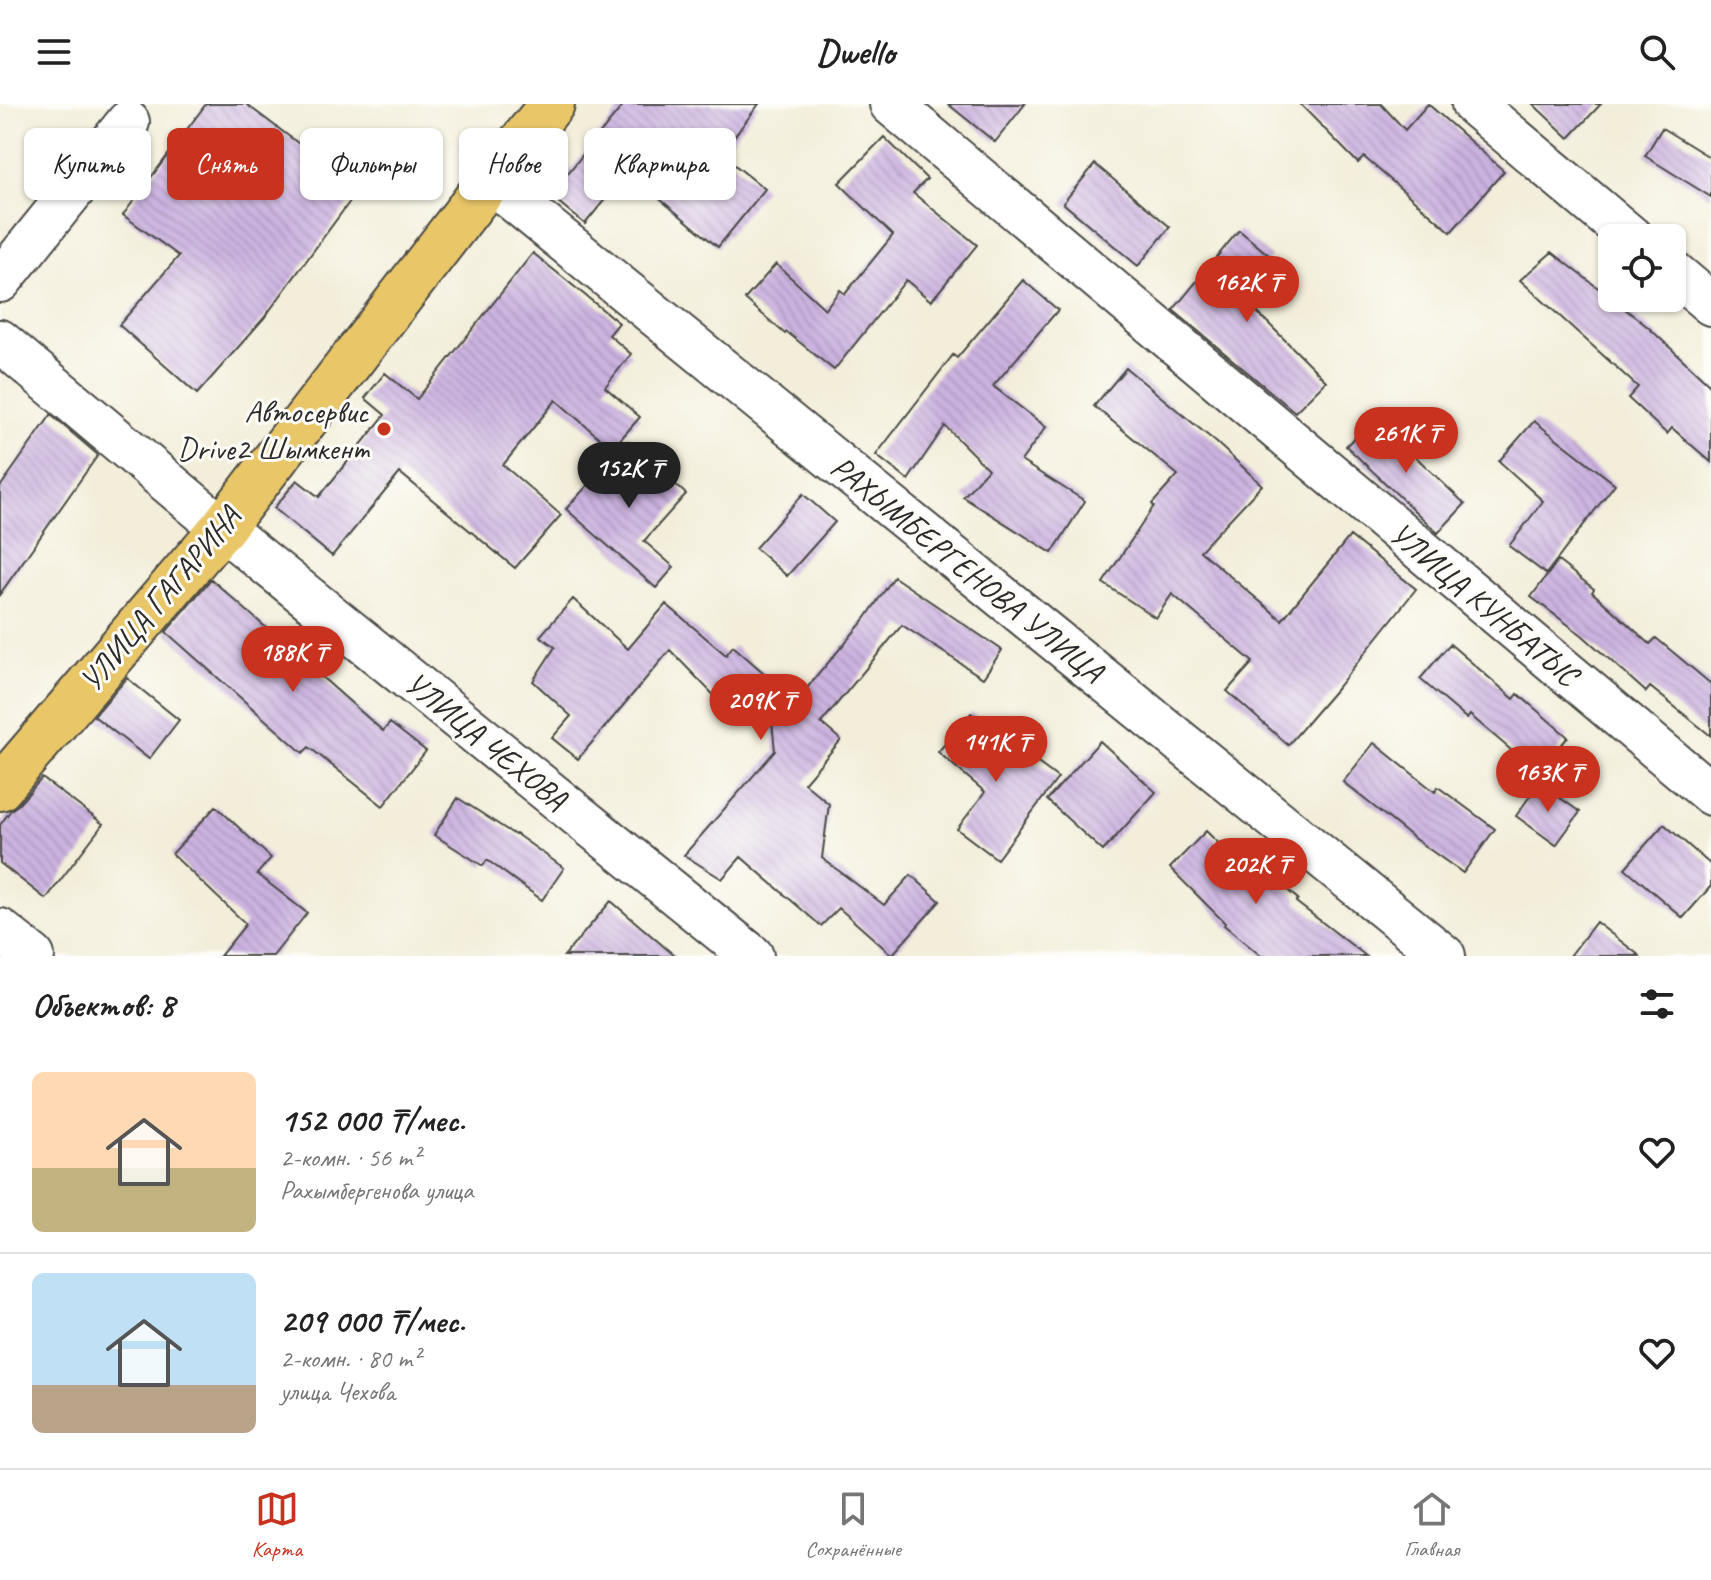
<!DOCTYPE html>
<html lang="ru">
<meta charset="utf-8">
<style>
:root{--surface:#fff;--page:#f2f2f2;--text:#222;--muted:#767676;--line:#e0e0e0;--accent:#c8321e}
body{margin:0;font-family:Caveat,sans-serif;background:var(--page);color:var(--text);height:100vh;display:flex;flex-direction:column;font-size:30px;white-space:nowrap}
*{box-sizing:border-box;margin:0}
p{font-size:26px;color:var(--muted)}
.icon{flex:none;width:44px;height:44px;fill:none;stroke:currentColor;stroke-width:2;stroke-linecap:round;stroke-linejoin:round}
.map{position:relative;height:852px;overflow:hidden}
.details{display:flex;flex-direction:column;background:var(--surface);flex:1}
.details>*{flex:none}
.hud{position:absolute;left:24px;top:24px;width:800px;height:72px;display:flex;gap:16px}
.controls{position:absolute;left:1598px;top:120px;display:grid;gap:16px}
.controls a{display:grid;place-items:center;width:88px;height:88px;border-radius:12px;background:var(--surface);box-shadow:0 2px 6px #0004;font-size:40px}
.price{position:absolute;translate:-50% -68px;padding:0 18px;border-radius:28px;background:var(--accent);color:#fff;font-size:26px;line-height:52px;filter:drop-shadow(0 2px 4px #0008)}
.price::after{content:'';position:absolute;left:50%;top:48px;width:24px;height:18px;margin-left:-12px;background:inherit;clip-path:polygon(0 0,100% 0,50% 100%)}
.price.on{background:#222;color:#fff}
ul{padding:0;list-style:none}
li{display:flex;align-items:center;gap:24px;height:200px;padding:0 32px}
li+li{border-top:2px solid var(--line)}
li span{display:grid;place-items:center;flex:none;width:224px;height:160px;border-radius:12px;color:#555}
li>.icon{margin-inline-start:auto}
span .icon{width:96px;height:96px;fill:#fffc;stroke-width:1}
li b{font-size:34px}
h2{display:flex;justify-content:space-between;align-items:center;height:96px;padding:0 32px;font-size:34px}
.tag{padding:0 28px;border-radius:12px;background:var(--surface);box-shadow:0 2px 6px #0004;font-size:28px;line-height:72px}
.tag.on{background:var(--accent);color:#fff}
header{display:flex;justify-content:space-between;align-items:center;height:104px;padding:0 32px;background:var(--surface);font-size:36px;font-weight:800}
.tab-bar{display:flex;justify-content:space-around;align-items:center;height:112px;border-top:2px solid var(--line);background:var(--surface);font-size:22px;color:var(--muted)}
.tab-bar a{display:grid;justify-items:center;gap:4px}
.tab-bar .on{color:var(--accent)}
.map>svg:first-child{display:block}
.building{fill:url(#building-back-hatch)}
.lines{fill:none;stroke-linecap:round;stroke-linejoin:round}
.minor-casing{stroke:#494845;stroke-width:46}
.major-casing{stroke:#494845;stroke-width:48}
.minor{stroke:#fff;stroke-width:42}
.major{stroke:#e9c769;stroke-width:44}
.poi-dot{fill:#c8321e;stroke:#fdfcf7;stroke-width:3}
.labels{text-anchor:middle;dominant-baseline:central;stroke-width:6;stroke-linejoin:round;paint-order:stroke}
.poi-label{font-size:32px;fill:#2b2b2b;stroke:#fdfcf7;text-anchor:end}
.street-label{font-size:32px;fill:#2b2b2b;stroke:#fdfcf7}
</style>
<header><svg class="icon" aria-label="menu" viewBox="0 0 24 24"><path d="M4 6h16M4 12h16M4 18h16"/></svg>Dwello<svg class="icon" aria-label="search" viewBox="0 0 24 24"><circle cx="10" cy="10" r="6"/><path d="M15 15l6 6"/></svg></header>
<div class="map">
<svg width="1711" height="852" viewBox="0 0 1711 852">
<defs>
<pattern id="building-back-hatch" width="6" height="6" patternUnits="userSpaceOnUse" patternTransform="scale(2)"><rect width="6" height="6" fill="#cbb3e0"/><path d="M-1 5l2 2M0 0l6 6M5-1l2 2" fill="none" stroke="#ae9ac0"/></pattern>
</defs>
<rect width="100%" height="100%" fill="#fdfcf7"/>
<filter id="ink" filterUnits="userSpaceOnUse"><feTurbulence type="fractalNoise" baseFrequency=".0125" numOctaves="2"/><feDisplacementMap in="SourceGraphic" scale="16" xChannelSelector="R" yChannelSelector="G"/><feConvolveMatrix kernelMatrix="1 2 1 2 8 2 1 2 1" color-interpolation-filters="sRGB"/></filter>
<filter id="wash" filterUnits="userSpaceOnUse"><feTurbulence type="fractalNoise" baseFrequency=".006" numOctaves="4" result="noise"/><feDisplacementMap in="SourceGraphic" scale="32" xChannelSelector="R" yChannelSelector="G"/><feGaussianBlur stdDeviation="1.8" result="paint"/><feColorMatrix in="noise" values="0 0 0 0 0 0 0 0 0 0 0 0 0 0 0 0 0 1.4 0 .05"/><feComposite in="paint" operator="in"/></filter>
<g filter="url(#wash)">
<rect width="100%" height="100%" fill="#f3eeda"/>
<g id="blocks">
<!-- building -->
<path class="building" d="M206,0H246L359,85L264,214L197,290L119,221L179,152L123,111Z
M624,0H759L721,50L765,85L718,143L627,68L585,120L550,91Z
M948,0H1025L995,38Z
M1300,0H1381L1405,26L1428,0L1504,67L1451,128L1364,53L1358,59Z
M1533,0H1601L1569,34Z
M1662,24L1711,54V93L1645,52Z
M884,33L927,75L913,89L977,141L931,197L906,176L834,266L787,228L785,230L745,195L776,160L825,205L840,186L845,190L893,131L839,79Z
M1095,60L1170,123L1138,162L1063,99Z
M1239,126L1271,153L1240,191L1326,277L1295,308L1173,206Z
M1552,148L1648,223L1711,282V358L1672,324L1667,330L1628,294L1638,283L1520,176Z
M533,149L619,219L609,231L631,250L605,283L640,313L612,345L556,296L503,361L561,411L515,464L400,369L332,452L274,404L297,376L319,393L385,311L365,294L385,269L417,295Z
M1023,176L1058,206L993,282L1046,323L1021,357L1085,397L1052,449L963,393L988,365L945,322L908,376L876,351L953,251L957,254Z
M1126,264L1217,339L1262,381L1200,447L1282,516L1350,432L1416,485L1337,584L1288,641L1227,587L1253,558L1172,490L1156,514L1103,479L1154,402L1152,400L1178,371L1094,302Z
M51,311L98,351L0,490V383Z
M1374,313L1465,400L1438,429L1346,342Z
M1534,317L1615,380L1546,470L1509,442L1543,397L1499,357Z
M628,337L686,390L644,437L674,463L656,484L566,405Z
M803,390L835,418L787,472L755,444Z
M1558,457L1594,485L1592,488L1650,540L1656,534L1711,580V632L1650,583L1646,588L1582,531L1531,493Z
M894,473L1002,546L983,574L902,521L821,619L841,636L804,679L829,700L822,754L884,801L911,771L940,797L892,851L839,804L821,822L741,753L722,775L684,751L775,647L772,618L750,597L730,608L670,546L578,655L552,634L571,612L533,577L555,543L540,532L573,495L628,545L666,500L726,551L733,542L796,597L865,515Z
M211,475L383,627L390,619L426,647L383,702L309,643L303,649L166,528Z
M1450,540L1514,595L1518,590L1568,633L1538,669L1470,611L1467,615L1420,575Z
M127,574L179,616L149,655L94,612Z
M971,609L1058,674L997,755L957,725L985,688L938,648Z
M1100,637L1156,688L1103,747L1047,696Z
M1374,639L1435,688L1438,683L1495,725L1463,769L1412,733L1343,678Z
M42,674L103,720L46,795L0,759V721L11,706L19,700Z
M1539,679L1580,708L1556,741L1516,712Z
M458,694L515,731L516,730L564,764L542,796L487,756L483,762L434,731Z
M216,702L271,754L257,770L307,809L273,852H220L246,820L172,750Z
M1664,720L1711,761V782L1683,814L1625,764Z
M1206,727L1259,779L1267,769L1298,795L1296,798L1366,852H1261L1224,821L1225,819L1170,764Z
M611,797L675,852H564Z
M1596,818L1640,852H1570Z"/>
</g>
</g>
<g filter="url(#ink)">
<use href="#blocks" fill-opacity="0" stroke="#494845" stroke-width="2"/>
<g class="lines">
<defs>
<path id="minor" d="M891,0L1711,690
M1473,0L1632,134
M490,77L1444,852
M1672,167L1711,200
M0,177L128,18
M0,237L222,424L752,852
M0,826L33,852"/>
<path id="major" d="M0,684L222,424L490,77L552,0"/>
</defs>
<!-- minor casing -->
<use href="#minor" class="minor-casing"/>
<!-- major casing -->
<use href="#major" class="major-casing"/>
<!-- minor -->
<use href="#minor" class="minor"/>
<!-- major -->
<use href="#major" class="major"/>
</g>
</g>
<!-- markers -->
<circle class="poi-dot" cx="384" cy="325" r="8"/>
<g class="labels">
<!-- poi labels -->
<g class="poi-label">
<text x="368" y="307">Автосервис<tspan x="368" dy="37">Drive2 Шымкент</tspan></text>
</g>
<!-- street labels -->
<g class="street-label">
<text transform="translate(967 465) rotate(39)">РАХЫМБЕРГЕНОВА УЛИЦА</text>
<text transform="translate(160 495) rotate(-50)">УЛИЦА ГАГАРИНА</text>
<text transform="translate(1484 500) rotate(40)">УЛИЦА КУНБАТЫС</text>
<text transform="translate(486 637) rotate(39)">УЛИЦА ЧЕХОВА</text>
</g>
</g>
</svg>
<div class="controls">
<a><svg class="icon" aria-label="locate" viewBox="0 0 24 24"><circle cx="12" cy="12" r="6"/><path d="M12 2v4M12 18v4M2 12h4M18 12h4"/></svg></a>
</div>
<b class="price" style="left:1247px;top:220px">162K ₸</b>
<b class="price" style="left:1406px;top:371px">261K ₸</b>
<b class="price on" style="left:629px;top:406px">152K ₸</b>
<b class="price" style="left:293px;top:590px">188K ₸</b>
<b class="price" style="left:761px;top:638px">209K ₸</b>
<b class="price" style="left:996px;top:680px">141K ₸</b>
<b class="price" style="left:1548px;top:710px">163K ₸</b>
<b class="price" style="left:1256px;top:802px">202K ₸</b>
<div class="hud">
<a class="tag">Купить</a>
<a class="tag on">Снять</a>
<a class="tag">Фильтры</a>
<a class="tag">Новое</a>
<a class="tag">Квартира</a>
</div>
</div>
<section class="details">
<h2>Объектов: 8<svg class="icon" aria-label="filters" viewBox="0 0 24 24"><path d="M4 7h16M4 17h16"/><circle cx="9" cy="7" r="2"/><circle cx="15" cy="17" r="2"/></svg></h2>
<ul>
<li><span style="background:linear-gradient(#ffd9b3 60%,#c2b280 0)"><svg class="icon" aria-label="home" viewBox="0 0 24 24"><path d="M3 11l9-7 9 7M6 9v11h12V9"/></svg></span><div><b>152 000 ₸/мес.</b><p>2-комн. · 56 m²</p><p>Рахымбергенова улица</p></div><svg class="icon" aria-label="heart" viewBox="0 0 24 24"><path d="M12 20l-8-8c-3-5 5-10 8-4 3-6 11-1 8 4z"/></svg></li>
<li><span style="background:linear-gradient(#bfe0f5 70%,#b9a48a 0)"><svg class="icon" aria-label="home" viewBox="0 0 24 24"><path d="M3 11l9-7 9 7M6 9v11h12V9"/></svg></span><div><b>209 000 ₸/мес.</b><p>2-комн. · 80 m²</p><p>улица Чехова</p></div><svg class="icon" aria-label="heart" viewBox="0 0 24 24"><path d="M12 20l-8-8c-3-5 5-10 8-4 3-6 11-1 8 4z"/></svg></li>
</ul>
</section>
<nav class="tab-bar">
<a class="on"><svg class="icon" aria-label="map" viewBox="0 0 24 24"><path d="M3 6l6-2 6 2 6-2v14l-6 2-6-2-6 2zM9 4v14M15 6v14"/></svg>Карта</a>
<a><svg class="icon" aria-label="saved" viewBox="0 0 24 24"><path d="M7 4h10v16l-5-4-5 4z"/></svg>Сохранённые</a>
<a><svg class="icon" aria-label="home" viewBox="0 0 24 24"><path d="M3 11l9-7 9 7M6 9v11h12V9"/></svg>Главная</a>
</nav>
